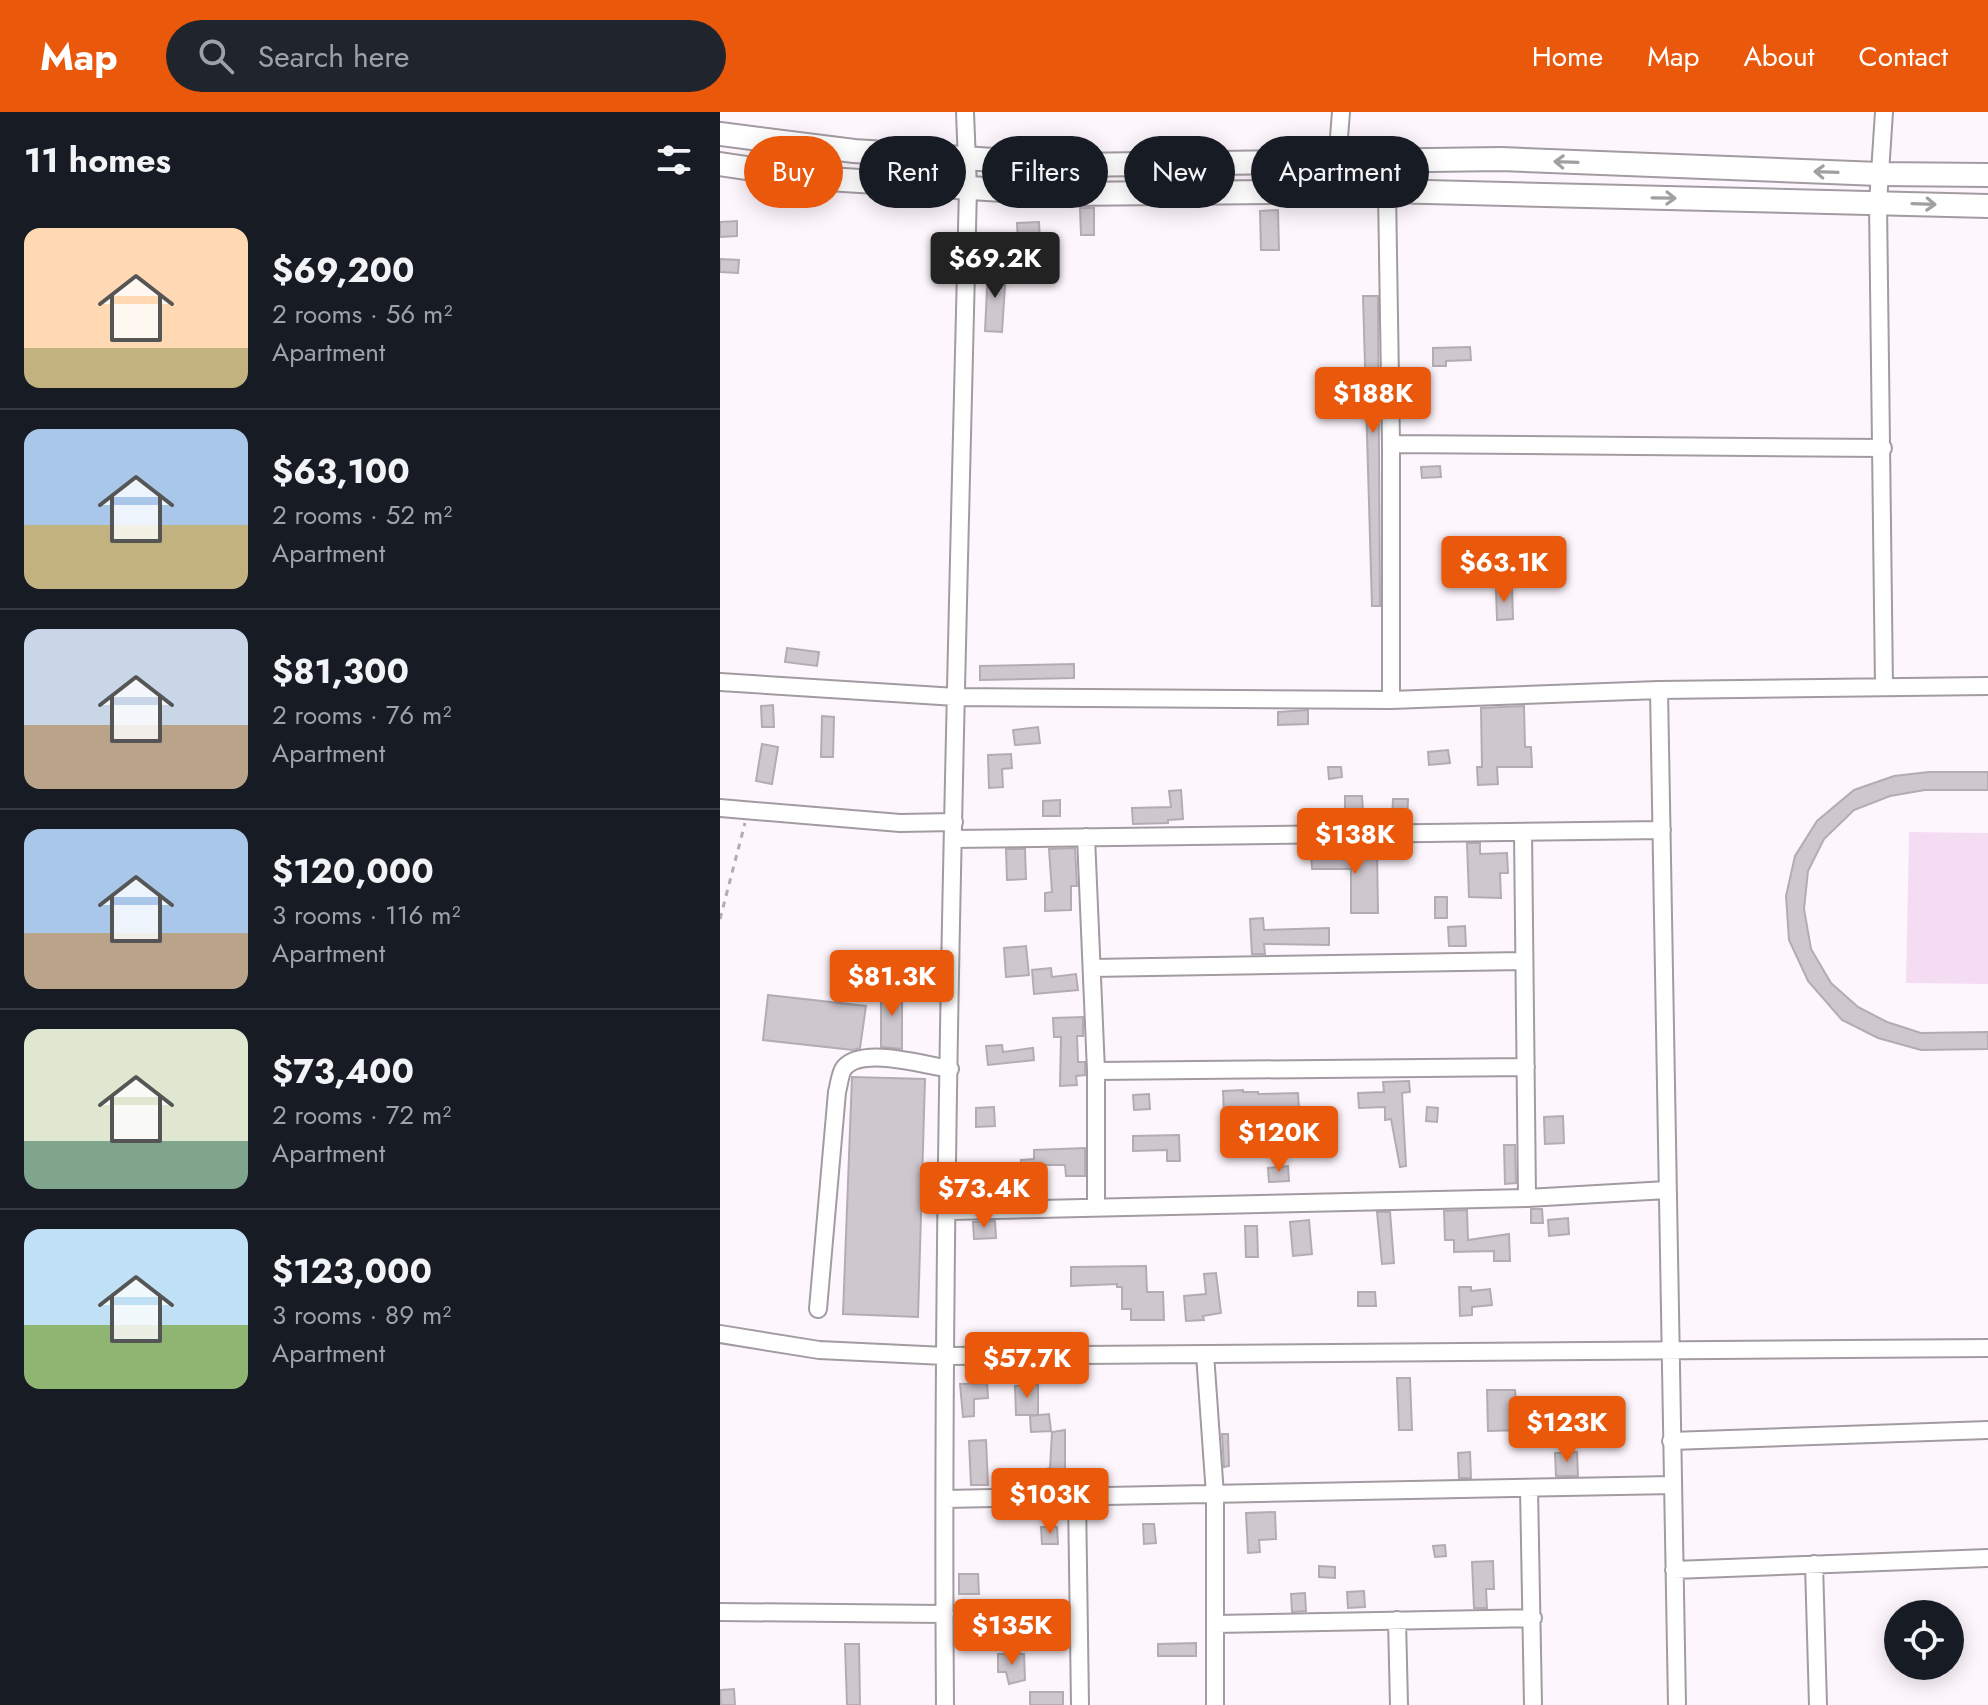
<!DOCTYPE html>
<meta charset="utf-8">
<style>
:root{--surface:#171b24;--page:#20242c;--text:#f1f3f6;--muted:#9ea1a6;--line:#363941;--accent:#ea580c}
body{margin:0;font-family:Jost,sans-serif;background:var(--page);color:var(--text);height:100vh;display:flex;flex-direction:column;font-size:30px;white-space:nowrap}
*{box-sizing:border-box;margin:0}
p{font-size:26px;color:var(--muted)}
.icon{flex:none;width:44px;height:44px;fill:none;stroke:currentColor;stroke-width:2;stroke-linecap:round;stroke-linejoin:round}
.map{position:relative;flex:1;overflow:hidden}
.side{display:flex;flex-direction:column;background:var(--surface);width:720px}
.side>*{flex:none}
.hud{position:absolute;left:24px;top:24px;width:760px;height:72px;display:flex;gap:16px}
.controls{position:absolute;left:1164px;top:1488px;display:grid;gap:16px}
.controls a{display:grid;place-items:center;width:80px;height:80px;border-radius:50%;background:var(--surface);box-shadow:0 4px 20px #0003;font-size:40px}
.price{position:absolute;translate:-50% -68px;padding:0 18px;border-radius:8px;background:var(--accent);color:#fff;font-size:26px;line-height:52px;filter:drop-shadow(0 2px 4px #0008)}
.price::after{content:'';position:absolute;left:50%;top:48px;width:24px;height:18px;margin-left:-12px;background:inherit;clip-path:polygon(0 0,100% 0,50% 100%)}
.price.on{background:#222;color:#fff}
ul{padding:0;list-style:none}
li{display:flex;align-items:center;gap:24px;height:200px;padding:0 24px}
li+li{border-top:2px solid var(--line)}
li span{display:grid;place-items:center;flex:none;width:224px;height:160px;border-radius:16px;color:#555}
li>.icon{margin-inline-start:auto}
span .icon{width:96px;height:96px;fill:#fffc;stroke-width:1}
li b{font-size:34px}
h2{display:flex;justify-content:space-between;align-items:center;height:96px;padding:0 24px;font-size:34px}
.chip{padding:0 28px;border-radius:36px;background:var(--surface);box-shadow:0 4px 20px #0003;font-size:28px;line-height:72px}
.chip.on{background:var(--accent);color:#fff}
header{display:flex;align-items:center;gap:48px;box-sizing:border-box;height:112px;padding:0 40px;background:var(--accent);color:#fff}
header strong{font-size:38px}
nav{display:flex;gap:44px;margin-inline-start:auto;font-size:28px}
.search{width:560px;height:72px;background:var(--page);display:flex;align-items:center;gap:20px;box-sizing:border-box;padding:0 28px;border-radius:44px;color:var(--muted);font-size:30px}
main{display:flex;flex:1;min-height:0}
.map>svg:first-child{display:block}
.green{fill:#f4ddf3}
.building{fill:#cec7ce;stroke:#b3acb3;stroke-width:2}
.lines{fill:none;stroke-linecap:round;stroke-linejoin:round}
.street-casing{stroke:#a29ba1;stroke-width:20}
.secondary-casing{stroke:#a29ba1;stroke-width:26}
.path{stroke:#b3acb2;stroke-width:3;stroke-dasharray:6 6;stroke-linecap:butt}
.street{stroke:#fff;stroke-width:16}
.secondary{stroke:#fff;stroke-width:22}
.oneway{stroke:#a1a0a1}
</style>
<header>
<strong>Map</strong>
<div class="search"><svg class="icon" aria-label="search" viewBox="0 0 24 24"><circle cx="10" cy="10" r="6"/><path d="M15 15l6 6"/></svg>Search here</div>
<nav><a>Home</a><a>Map</a><a>About</a><a>Contact</a></nav>
</header>
<main>
<section class="side">
<h2>11 homes<svg class="icon" aria-label="filters" viewBox="0 0 24 24"><path d="M4 7h16M4 17h16"/><circle cx="9" cy="7" r="2"/><circle cx="15" cy="17" r="2"/></svg></h2>
<ul>
<li><span style="background:linear-gradient(#ffd9b3 75%,#c2b280 0)"><svg class="icon" aria-label="home" viewBox="0 0 24 24"><path d="M3 11l9-7 9 7M6 9v11h12V9"/></svg></span><div><b>$69,200</b><p>2 rooms · 56 m²</p><p>Apartment</p></div></li>
<li><span style="background:linear-gradient(#a9c7e8 60%,#c2b280 0)"><svg class="icon" aria-label="home" viewBox="0 0 24 24"><path d="M3 11l9-7 9 7M6 9v11h12V9"/></svg></span><div><b>$63,100</b><p>2 rooms · 52 m²</p><p>Apartment</p></div></li>
<li><span style="background:linear-gradient(#c9d6e8 60%,#b9a48a 0)"><svg class="icon" aria-label="home" viewBox="0 0 24 24"><path d="M3 11l9-7 9 7M6 9v11h12V9"/></svg></span><div><b>$81,300</b><p>2 rooms · 76 m²</p><p>Apartment</p></div></li>
<li><span style="background:linear-gradient(#a9c7e8 65%,#b9a48a 0)"><svg class="icon" aria-label="home" viewBox="0 0 24 24"><path d="M3 11l9-7 9 7M6 9v11h12V9"/></svg></span><div><b>$120,000</b><p>3 rooms · 116 m²</p><p>Apartment</p></div></li>
<li><span style="background:linear-gradient(#dfe7d0 70%,#7fa58c 0)"><svg class="icon" aria-label="home" viewBox="0 0 24 24"><path d="M3 11l9-7 9 7M6 9v11h12V9"/></svg></span><div><b>$73,400</b><p>2 rooms · 72 m²</p><p>Apartment</p></div></li>
<li><span style="background:linear-gradient(#bfe0f5 60%,#8fb573 0)"><svg class="icon" aria-label="home" viewBox="0 0 24 24"><path d="M3 11l9-7 9 7M6 9v11h12V9"/></svg></span><div><b>$123,000</b><p>3 rooms · 89 m²</p><p>Apartment</p></div></li>
</ul>
</section>
<div class="map">
<svg width="1268" height="1593" viewBox="0 0 1268 1593">
<rect width="100%" height="100%" fill="#fef6fd"/>
<!-- green -->
<path class="green" d="M1189,720L1268,721V872L1186,871Z"/>
<!-- building -->
<path class="building" d="M360,96H374V123H361Z
M558,98L559,138H541L540,99Z
M17,109V124L0,125V110Z
M319,110L320,130L298,131L297,111Z
M0,147L19,148L18,161L0,160Z
M268,157L286,158L282,220L265,219Z
M643,184H658L660,494H652Z
M750,235L751,248L726,249V254H713V236Z
M720,354L721,365L702,366L701,355Z
M792,476L793,507L777,508L776,477Z
M67,536L99,540L97,554L65,550Z
M354,552V566L260,568V554Z
M53,593L54,615H42L41,594Z
M804,594L805,635H811L812,655H777L778,672L758,673L757,655H762L761,596Z
M588,598V612L558,613V600Z
M102,604L114,605L113,645H101Z
M318,615L320,631L295,633L293,618Z
M42,632L58,635L52,672L36,669Z
M728,638L730,651L709,653L708,640Z
M291,642L292,656L282,657L283,675L269,676L268,643Z
M608,655H621L622,665L609,667Z
M1209,660H1268V678H1205L1170,684L1134,698L1104,727L1088,759L1084,797L1091,837L1111,871L1138,895L1167,910L1201,921L1268,920V937L1201,938L1158,926L1122,908L1088,869L1069,828L1066,784L1075,744L1097,709L1134,678L1174,664Z
M461,678L463,707L448,708V711L413,712L412,696L451,695L449,679Z
M625,684H642L643,700L625,701Z
M673,687H688L687,710H672Z
M340,688V704H323V689Z
M747,731H760V742L787,741L788,761H780L781,786L749,785Z
M355,736L357,774H351V798L325,799V781L332,780L329,737Z
M286,737H305L306,767L287,768Z
M633,739H657L658,801H631V757H592L591,742Z
M715,785H727V806H715Z
M543,806L544,818L609,816V833L544,832L545,842H532L530,807Z
M745,814L746,834H729L728,815Z
M306,834L309,863L286,865L284,836Z
M331,856L332,865L356,862L358,878L314,882L312,858Z
M161,875H182V937L161,935Z
M48,883L146,894L140,936L133,938L43,928Z
M363,905V924H357L358,950H365V963L356,964L357,973L340,974L341,925H334L333,906Z
M282,933L283,940L313,936L314,948L268,953L266,934Z
M132,965L205,967L198,1205L123,1202Z
M689,969L690,980L682,981L686,1054L680,1055L671,1007L665,1008V995L639,996L638,981L664,980L663,970Z
M523,978V980H538V982L578,981L579,997L539,999V1007L524,1008L525,1025L511,1026L510,1004H504L503,979Z
M429,982L430,997L414,998L413,983Z
M274,995L275,1014L256,1015V996Z
M707,995L718,996L717,1010L706,1009Z
M843,1004L844,1031L825,1032L824,1005Z
M459,1023L460,1049H447V1038L413,1039V1024Z
M784,1033H795L796,1071L785,1072Z
M365,1036V1064H346L345,1053H316L317,1068H302L301,1048L314,1047V1038Z
M568,1054L569,1069L549,1070L548,1056Z
M811,1097H822L823,1111H811Z
M747,1098L748,1128L789,1122L790,1149H774V1139L734,1140V1128H725L724,1099Z
M657,1100H670L674,1151L662,1152Z
M848,1106L849,1122L829,1124L828,1108Z
M589,1108L592,1142L573,1144L570,1110Z
M275,1109L276,1126L254,1127L253,1110Z
M525,1114H537L538,1145H526Z
M426,1154L427,1180H443L444,1208H411V1197H402V1175H397V1172L351,1174V1155Z
M496,1161L501,1201L483,1204L484,1208L466,1209L464,1184L486,1182L484,1162Z
M739,1175H751V1179L770,1177L772,1193L752,1195V1203L740,1204Z
M638,1180H655L656,1194H638Z
M677,1266H690L692,1318H679Z
M267,1271L268,1286L254,1287V1304L243,1305L240,1272Z
M318,1273V1303H296L295,1274Z
M767,1278H795L797,1299H806V1318L768,1319Z
M329,1302L331,1319L311,1320L310,1304Z
M345,1318V1372H326V1357L330,1356L332,1320Z
M502,1322H508L509,1354L504,1355Z
M266,1328L268,1373H251L249,1329Z
M750,1340L751,1366H739L738,1341Z
M857,1340L858,1364H836L835,1341Z
M555,1400L556,1427L539,1428L540,1440L528,1441L526,1401Z
M423,1412H434L436,1431L424,1432Z
M321,1415H337L338,1432H322Z
M725,1433L726,1444L715,1445L713,1434Z
M773,1449L774,1477H766L767,1496H754L752,1450Z
M599,1454L615,1455V1466L599,1465Z
M239,1462H258L259,1482H239Z
M644,1479L645,1495L628,1496L627,1480Z
M585,1481L586,1499L572,1500L571,1482Z
M476,1531V1544H438V1532Z
M125,1532H139L140,1593H127Z
M278,1542H304L305,1568L289,1572L286,1560H278Z
M14,1577L15,1593H1L0,1578Z
M310,1580H343V1593H310Z"/>
<g class="lines">
<defs>
<path id="street" d="M1164,0L1158,91L1164,575
M617,50L621,0
M667,79L671,332V588
M671,332L1163,336
M0,570L236,585L671,588L939,578L1268,574
M939,578L957,1593
M0,696L180,711L234,710
M803,720L807,1086
M366,725L376,959V1094
M233,727L942,718
M372,856L804,849
M376,959L806,955
M228,1099L807,1086L947,1078
M98,1197L117,980C119,973 120,961 124,956C142,934 204,953 230,957
M0,1222L99,1238L225,1244L1268,1236
M485,1242L495,1383V1593
M951,1329L1268,1318
M809,1376L813,1593
M357,1385L360,1593
M225,1387L953,1373
M1094,1452L1098,1593
M954,1458L1268,1446
M0,1500L225,1502
M677,1508L679,1593
M495,1512L813,1506
M225,1593C221,1087 236,582 248,76L245,0"/>
<path id="secondary" d="M0,22L134,39L352,53L781,47L1159,62L1268,63
M0,52L92,66L345,82L667,79L1268,94"/>
</defs>
<!-- street casing -->
<use href="#street" class="street-casing"/>
<!-- secondary casing -->
<use href="#secondary" class="secondary-casing"/>
<!-- path -->
<path class="path" d="M0,807L25,711"/>
<!-- street -->
<use href="#street" class="street"/>
<!-- secondary -->
<use href="#secondary" class="secondary"/>
</g>
<!-- one-way arrows -->
<defs><path id="oneway-shaft" d="M-6 0H5M1.5-3L5.5 0L1.5 3" fill="none" stroke-width="1.6" stroke-linecap="round" stroke-linejoin="round" transform="scale(2)"/></defs>
<g class="oneway">
<use href="#oneway-shaft" transform="translate(846 50) rotate(-178)"/>
<use href="#oneway-shaft" transform="translate(1106 60) rotate(-178)"/>
<use href="#oneway-shaft" transform="translate(944 86) rotate(1)"/>
<use href="#oneway-shaft" transform="translate(1204 92) rotate(2)"/>
</g>
</svg>
<div class="controls">
<a><svg class="icon" aria-label="locate" viewBox="0 0 24 24"><circle cx="12" cy="12" r="6"/><path d="M12 2v4M12 18v4M2 12h4M18 12h4"/></svg></a>
</div>
<b class="price on" style="left:275px;top:188px">$69.2K</b>
<b class="price" style="left:653px;top:323px">$188K</b>
<b class="price" style="left:784px;top:492px">$63.1K</b>
<b class="price" style="left:635px;top:764px">$138K</b>
<b class="price" style="left:172px;top:906px">$81.3K</b>
<b class="price" style="left:559px;top:1062px">$120K</b>
<b class="price" style="left:264px;top:1118px">$73.4K</b>
<b class="price" style="left:307px;top:1288px">$57.7K</b>
<b class="price" style="left:847px;top:1352px">$123K</b>
<b class="price" style="left:330px;top:1424px">$103K</b>
<b class="price" style="left:292px;top:1555px">$135K</b>
<div class="hud">
<a class="chip on">Buy</a>
<a class="chip">Rent</a>
<a class="chip">Filters</a>
<a class="chip">New</a>
<a class="chip">Apartment</a>
</div>
</div>
</main>
